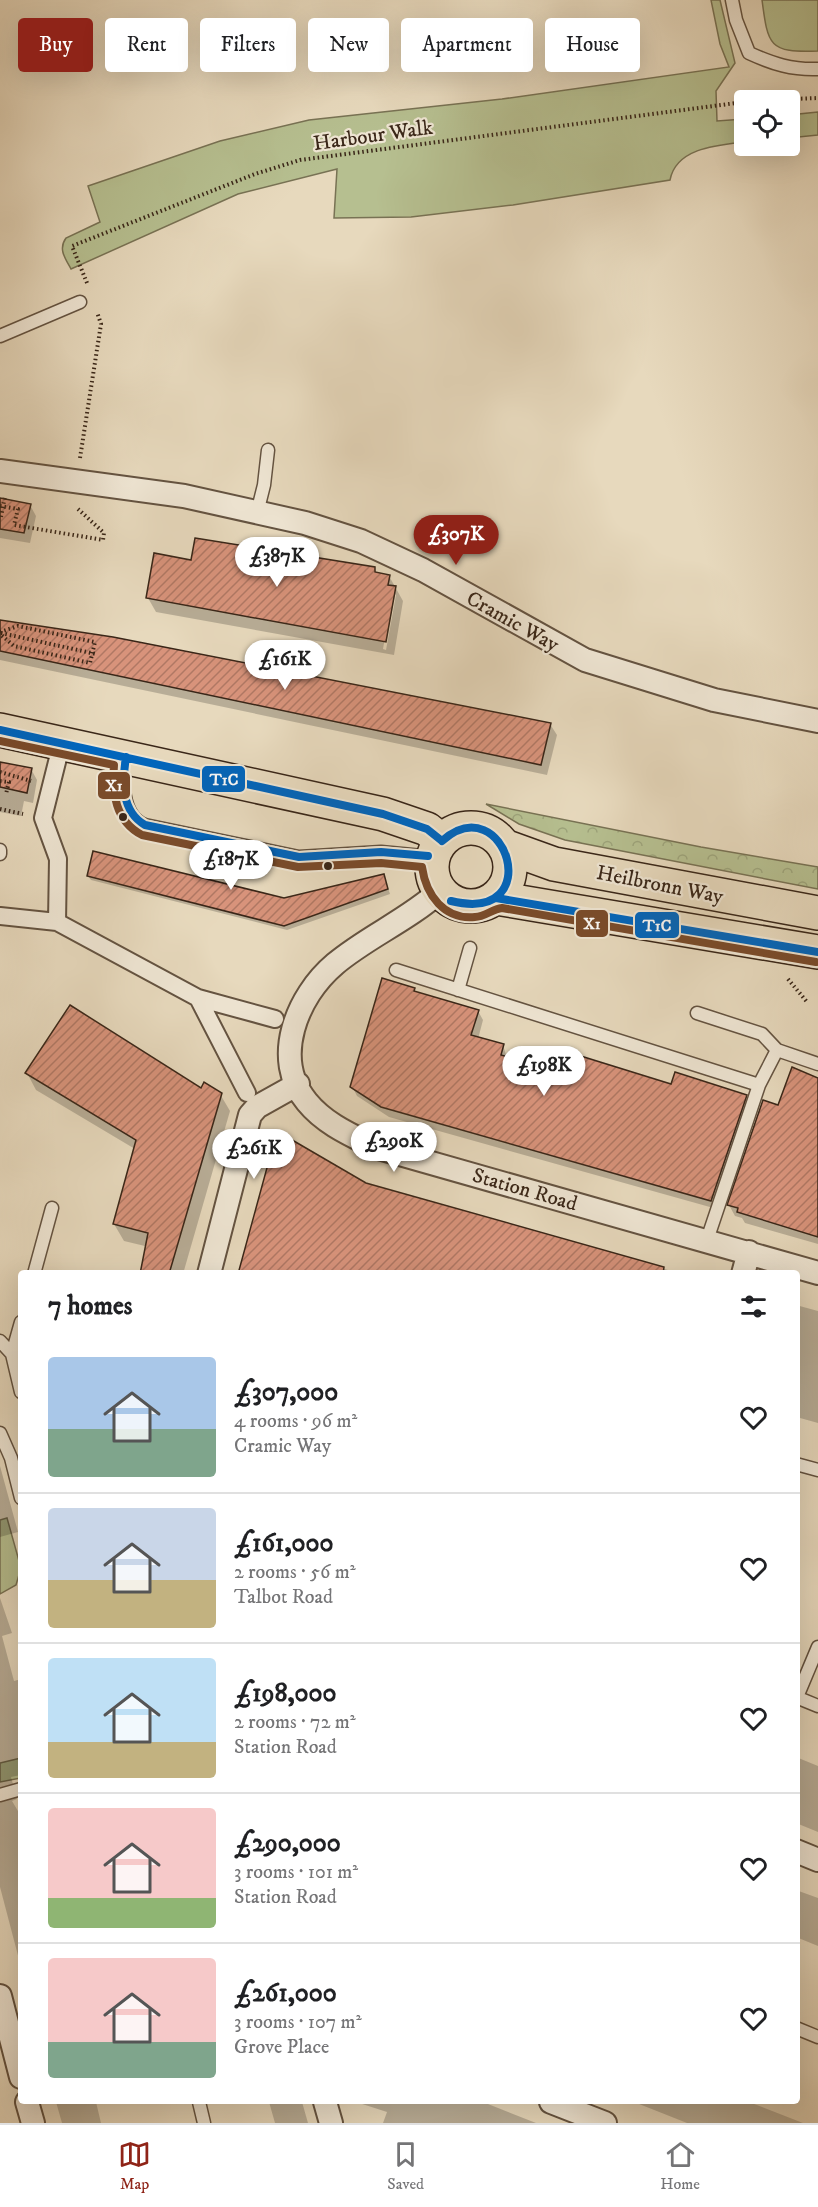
<!DOCTYPE html>
<html lang="en">
<head>
<meta charset="utf-8">
<style>
  body { margin:0; font-family:"IM FELL DW Pica",serif; background:#f6f6f6; color:#202124; height:100vh; display:flex; flex-direction:column; font-size:22px; white-space:nowrap }
  * { box-sizing:border-box; margin:0 }
  p { font-size:20px; color:#757577 }
  .icon { flex:none; width:33px; height:33px; fill:none; stroke:currentColor; stroke-width:2; stroke-linecap:round; stroke-linejoin:round }
  .map { position:relative; flex:1; overflow:hidden }
  .details { position:absolute; left:18px; top:1270px; width:782px; height:834px; display:flex; flex-direction:column; background:#fff; border-radius:6px; box-shadow:0 6px 24px #0002 }
  .details>* { flex:none }
  .top-card { position:absolute; left:18px; top:18px; width:783px; height:54px; display:flex; gap:12px }
  .buttons { position:absolute; left:734px; top:90px; display:grid; gap:12px }
  .buttons a { display:grid; place-items:center; width:66px; height:66px; border-radius:6px; background:#fff; box-shadow:0 6px 24px #0002; font-size:30px }
  .price { position:absolute; translate:-50% -51px; padding:0 14px; border-radius:21px; background:#fff; color:#222; font-size:20px; line-height:39px; filter:drop-shadow(0 2px 3px #0008) }
  .price::after { content:''; position:absolute; left:50%; top:36px; width:18px; height:14px; margin-left:-9px; background:inherit; clip-path:polygon(0 0,100% 0,50% 100%) }
  .price.active { background:#8f2418; color:#fff }
  ul { padding:0; list-style:none }
  li { display:flex; align-items:center; gap:18px; height:150px; padding:0 30px }
  li+li { border-top:2px solid #e0e0e0 }
  li span { display:grid; place-items:center; flex:none; width:168px; height:120px; border-radius:6px; color:#555 }
  li>.icon { margin-inline-start:auto }
  span .icon { width:72px; height:72px; fill:#fffc; stroke-width:1 }
  li b { font-size:26px }
  h2 { display:flex; justify-content:space-between; align-items:center; height:72px; padding:0 30px; font-size:26px }
  .chip { padding:0 21px; border-radius:6px; background:#fff; box-shadow:0 6px 24px #0002; font-size:21px; line-height:54px }
  .chip.active { background:#8f2418; color:#fff }
  .menu { display:flex; justify-content:space-around; align-items:center; height:84px; border-top:2px solid #e0e0e0; background:#fff; font-size:16px; color:#757577 }
  .menu a { display:grid; justify-items:center; gap:3px }
  .menu .active { color:#8f2418 }
  .map>svg:first-child { display:block }
  .green { fill:#b6bf90; stroke:#787254; stroke-width:1.5 }
  .forest { fill:url(#forest-crowns); stroke:#787254; stroke-width:1.5 }
  .shadow { fill:#0003; fill-rule:evenodd }
  .building { fill:url(#building-hatch); stroke:#392618; stroke-width:1.5 }
  .lines { fill:none; stroke-linecap:round; stroke-linejoin:round }
  .service-casing { stroke:#645341; stroke-width:15 }
  .pedestrian-casing { stroke:#645341; stroke-width:20 }
  .minor-casing { stroke:#645341; stroke-width:26 }
  .primary-casing { stroke:#392618; stroke-width:36 }
  .path { stroke:#392618; stroke-width:4; stroke-dasharray:1.5 3; stroke-linecap:butt }
  .service { stroke:#efe6d4; stroke-width:12 }
  .pedestrian { stroke:#efe6d4; stroke-width:16 }
  .minor { stroke:#efe6d4; stroke-width:22 }
  .primary { stroke:#e7d9bd; stroke-width:33 }
  .path-bridge { stroke:#392618; stroke-width:4; stroke-dasharray:1.5 3; stroke-linecap:butt }
  .bus-1-casing { stroke:#efe6d4; stroke-width:12 }
  .bus-2-casing { stroke:#efe6d4; stroke-width:12 }
  .bus-1 { stroke:#0065bd; stroke-width:8 }
  .bus-2 { stroke:#7a4b2a; stroke-width:8 }
  .bus-dot { fill:#392618; stroke:#efe6d4; stroke-width:2 }
  .labels { text-anchor:middle; stroke-width:4.5; stroke-linejoin:round; paint-order:stroke }
  .street-label { font-size:21px; fill:#392618; stroke:#efe6d4 }
  .line-badge { stroke:#efe6d4; stroke-width:2 }
  .badge-label { font-size:16px; text-anchor:middle; font-weight:bold; fill:#fff }
</style>
</head>
<body>
<div class="map">
<svg width="818" height="2123" viewBox="0 0 818 2123">
  <defs>
    <pattern id="forest-crowns" width="20" height="18" patternUnits="userSpaceOnUse" patternTransform="scale(1.5)"><rect width="20" height="18" fill="#b6bf90"/><path d="M2 6a3 3 0 1 1 6 0M12 15a3 3 0 1 1 6 0" fill="none" stroke="#9da47b"/></pattern>
    <pattern id="building-hatch" width="6" height="6" patternUnits="userSpaceOnUse" patternTransform="scale(1.5)"><rect width="6" height="6" fill="#d8937b"/><path d="M-1 1l2-2M0 6l6-6M5 7l2-2" fill="none" stroke="#b07864"/></pattern>
  </defs>
  <rect width="100%" height="100%" fill="#e7d9bd"/>
  <filter id="stains"><feTurbulence type="fractalNoise" baseFrequency=".00333" numOctaves="4"/><feColorMatrix values="0 0 0 0 .2 0 0 0 0 .09 0 0 0 0 .02 0 0 0 .5 -.17"/></filter>
  <radialGradient id="worn" r=".72"><stop offset=".6" stop-color="#630" stop-opacity="0"/><stop offset="1" stop-color="#630" stop-opacity=".3"/></radialGradient>
  <path class="green" d="M711 0H720L735 63 716 91 717 121 744 119V142C717 145 676 148 670 180L513 205 411 217 334 218 337 169 238 194 71 269C65 258 58 249 66 238L100 222 88 186 220 141 309 120 502 99 729 67 720 44Z
    M762 0H818V51C769 53 768 46 762 0Z
    M818 112V135L789 138V115Z
    M7 1518 21 1568 16 1585 0 1594V1520Z
    M21 1758V1778L0 1782V1763Z"/>
  <path class="forest" d="M486 804 701 847 818 867V889L565 840 519 824Z"/>
  <path class="shadow" d="M0 500 30 505 36 516 30 543 0 538Z
    M192 562 374 569 378 574 389 576 403 601 394 655 156 612 148 598ZM393 592 396 595 386 650 383 649Z
    M0 622 550 724 557 735 547 775 0 660Z
    M0 763 31 769 37 780 33 803 24 801 21 816 0 812Z
    M88 876 284 900 385 879 390 894 287 930 91 880Z
    M414 990 416 993 478 1011 483 1020 478 1039 503 1045 507 1058 566 1074 746 1096 751 1105 717 1209 389 1117 357 1096 352 1086Z
    M27 1073 220 1094 230 1111 183 1274H141L149 1247 124 1241 114 1224 135 1149 36 1090Z
    M818 1080V1244L745 1223 742 1218 735 1216 729 1205 779 1106Z
    M366 1184 682 1274H239Z
    M796 1305 818 1311V1423L800 1418 796 1429Z
    M0 1466 18 1532 0 1537Z
    M0 1598 12 1633 2 1636 14 1681 21 1679V1775L11 1777 17 1799 12 1801 21 1816V1967L0 1887Z
    M796 1757 818 1766V1832L796 1823Z
    M796 1890 818 1898V1946L796 1937Z
    M56 2102H96L101 2123H62Z
    M269 2102H302L308 2123H275Z
    M356 2102H483L536 2123H383L387 2112Z
    M634 2102H749L803 2123H687Z"/>
  <path class="building" d="M0 498 31 504 24 533 0 529Z
    M195 538 375 567V572L390 575 388 585 396 586 386 642 146 598 154 553 191 560Z
    M0 620 113 637 551 723 541 765 0 651Z
    M0 762 32 768 27 793 0 787Z
    M93 851 284 898 384 874 388 889 284 926 87 876Z
    M382 978 415 988 414 991 479 1010 471 1035 504 1044 501 1055 565 1073 571 1053 671 1084 675 1072 747 1095 711 1201 381 1107 350 1087Z
    M70 1005 201 1088 204 1082 222 1093 169 1274H140L148 1233 113 1224 136 1140 25 1073Z
    M792 1067 818 1078V1237L737 1212 738 1208 727 1205 763 1100 778 1105Z
    M287 1137 366 1183 664 1267 663 1274H238L274 1142Z"/>
  <g class="lines">
    <g class="service-casing">
      <path id="service" d="M732 0 736 20 749 53C773 64 792 70 818 69
        M0 336 80 302
        M257 513 264 485 268 450
        M125 758C122 779 121 816 145 825L299 857 381 852 433 857
        M0 850V854
        M396 970 759 1085
        M458 990 470 948
        M697 1013 762 1034 777 1050 818 1064
        M707 1240 759 1085 777 1050
        M34 1274 52 1208
        M0 1341 12 1354 21 1392
        M12 1354 21 1322
        M0 1433 11 1458 21 1498
        M796 1464 818 1470
        M796 1697 818 1706
        M797 1697 818 1647
        M0 1795 21 1789
        M796 2028 818 2037
        M199 2102 204 2123"/>
    </g>
    <g class="pedestrian-casing">
      <path id="pedestrian" d="M0 916 57 922 198 998 247 1093
        M57 922 58 859 43 818 58 758
        M198 998 275 1019"/>
    </g>
    <g class="minor-casing">
      <path id="minor" d="M0 471 184 496 305 523 361 541 423 570 585 660 714 700 818 721
        M440 891C408 920 367 937 335 964 297 996 271 1059 307 1102 325 1124 351 1135 375 1147L818 1273
        M209 1274 250 1115 257 1107 298 1084
        M743 1274 749 1252
        M796 1851 818 1860
        M0 1996 21 2077
        M27 2102 33 2123
        M325 2102 331 2123
        M551 2102 605 2123"/>
    </g>
    <g class="primary-casing">
      <path id="primary" d="M0 730 383 814 427 829 442 841
        M432 867a39 39 0 1 1 78 0a39 39 0 1 1-78 0Z
        M504 846 554 864 818 913
        M496 898 818 952"/>
    </g>
    <path class="path" d="M765 100 818 98
      M87 283 72 246 255 174 300 160 744 102
      M80 458 101 324 97 312
      M1 517 5 496
      M16 517 14 525 103 540 104 533 78 509
      M0 632 18 626 95 642 90 663 14 646 0 634
      M1 633 96 654
      M0 772 31 781
      M0 781 9 782 6 794
      M0 809 23 814
      M788 979 807 1002"/>
    <use href="#service" class="service"/>
    <use href="#pedestrian" class="pedestrian"/>
    <use href="#minor" class="minor"/>
    <use href="#primary" class="primary"/>
    <path class="path-bridge" d="M0 506 18 509 16 517"/>
    <g class="bus-1-casing">
      <path id="bus-1" d="M0 730 383 814 427 829 442 841
        M126 757C122 782 121 811 145 825L299 857 381 852 428 856
        M442 841C505 785 549 925 451 901
        M496 898 818 952"/>
    </g>
    <g class="bus-2-casing">
      <path id="bus-2" d="M0 741 114 765C112 793 115 821 142 835L298 867 381 863 422 867C426 895 444 920 475 917 485 917 492 909 502 908L816 962"/>
    </g>
    <use href="#bus-1" class="bus-1"/>
    <use href="#bus-2" class="bus-2"/>
  </g>
  <g class="bus-dot">
    <circle cx="123" cy="817" r="5"/>
    <circle cx="328" cy="866" r="5"/>
  </g>
  <g class="labels">
    <g class="street-label">
      <text transform="translate(373 135) rotate(-8)" y="7">Harbour Walk</text>
      <text transform="translate(513 621) rotate(29)" y="7">Cramic Way</text>
      <text transform="translate(660 884) rotate(11)" y="7">Heilbronn Way</text>
      <text transform="translate(525 1189) rotate(16)" y="7">Station Road</text>
    </g>
  </g>
  <g class="line-badge">
    <rect x="201" y="765" width="45" height="28" rx="6" fill="#0065bd"/>
    <rect x="97" y="771" width="34" height="29" rx="6" fill="#7a4b2a"/>
    <rect x="575" y="909" width="34" height="29" rx="6" fill="#7a4b2a"/>
    <rect x="634" y="911" width="46" height="28" rx="6" fill="#0065bd"/>
  </g>
  <g class="badge-label">
    <text x="224" y="785">T1C</text>
    <text x="114" y="791">X1</text>
    <text x="592" y="929">X1</text>
    <text x="657" y="931">T1C</text>
  </g>
  <rect width="100%" height="100%" filter="url(#stains)"/>
  <rect width="100%" height="100%" fill="url(#worn)"/>
</svg>
<div class="buttons">
<a><svg class="icon" aria-label="locate" viewBox="0 0 24 24"><circle cx="12" cy="12" r="6"/><path d="M12 2v4M12 18v4M2 12h4M18 12h4"/></svg></a>
</div>
<b class="price active" style="left:456px;top:566px">£307K</b>
<b class="price" style="left:277px;top:588px">£387K</b>
<b class="price" style="left:285px;top:691px">£161K</b>
<b class="price" style="left:231px;top:891px">£187K</b>
<b class="price" style="left:544px;top:1097px">£198K</b>
<b class="price" style="left:394px;top:1173px">£290K</b>
<b class="price" style="left:254px;top:1180px">£261K</b>
<div class="top-card">
<a class="chip active">Buy</a>
<a class="chip">Rent</a>
<a class="chip">Filters</a>
<a class="chip">New</a>
<a class="chip">Apartment</a>
<a class="chip">House</a>
</div>
<section class="details">
<h2>7 homes<svg class="icon" aria-label="filters" viewBox="0 0 24 24"><path d="M4 7h16M4 17h16"/><circle cx="9" cy="7" r="2"/><circle cx="15" cy="17" r="2"/></svg></h2>
<ul>
<li><span style="background:linear-gradient(#a9c7e8 60%,#7fa58c 0)"><svg class="icon" aria-label="home" viewBox="0 0 24 24"><path d="M3 11l9-7 9 7M6 9v11h12V9"/></svg></span><div><b>£307,000</b><p>4 rooms · 96 m²</p><p>Cramic Way</p></div><svg class="icon" aria-label="heart" viewBox="0 0 24 24"><path d="M12 20l-8-8c-3-5 5-10 8-4 3-6 11-1 8 4z"/></svg></li>
<li><span style="background:linear-gradient(#c9d6e8 60%,#c2b280 0)"><svg class="icon" aria-label="home" viewBox="0 0 24 24"><path d="M3 11l9-7 9 7M6 9v11h12V9"/></svg></span><div><b>£161,000</b><p>2 rooms · 56 m²</p><p>Talbot Road</p></div><svg class="icon" aria-label="heart" viewBox="0 0 24 24"><path d="M12 20l-8-8c-3-5 5-10 8-4 3-6 11-1 8 4z"/></svg></li>
<li><span style="background:linear-gradient(#bfe0f5 70%,#c2b280 0)"><svg class="icon" aria-label="home" viewBox="0 0 24 24"><path d="M3 11l9-7 9 7M6 9v11h12V9"/></svg></span><div><b>£198,000</b><p>2 rooms · 72 m²</p><p>Station Road</p></div><svg class="icon" aria-label="heart" viewBox="0 0 24 24"><path d="M12 20l-8-8c-3-5 5-10 8-4 3-6 11-1 8 4z"/></svg></li>
<li><span style="background:linear-gradient(#f6c9c9 75%,#8fb573 0)"><svg class="icon" aria-label="home" viewBox="0 0 24 24"><path d="M3 11l9-7 9 7M6 9v11h12V9"/></svg></span><div><b>£290,000</b><p>3 rooms · 101 m²</p><p>Station Road</p></div><svg class="icon" aria-label="heart" viewBox="0 0 24 24"><path d="M12 20l-8-8c-3-5 5-10 8-4 3-6 11-1 8 4z"/></svg></li>
<li><span style="background:linear-gradient(#f6c9c9 70%,#7fa58c 0)"><svg class="icon" aria-label="home" viewBox="0 0 24 24"><path d="M3 11l9-7 9 7M6 9v11h12V9"/></svg></span><div><b>£261,000</b><p>3 rooms · 107 m²</p><p>Grove Place</p></div><svg class="icon" aria-label="heart" viewBox="0 0 24 24"><path d="M12 20l-8-8c-3-5 5-10 8-4 3-6 11-1 8 4z"/></svg></li>
</ul>
</section>
</div>
<nav class="menu">
<a class="active"><svg class="icon" aria-label="map" viewBox="0 0 24 24"><path d="M3 6l6-2 6 2 6-2v14l-6 2-6-2-6 2zM9 4v14M15 6v14"/></svg>Map</a>
<a><svg class="icon" aria-label="saved" viewBox="0 0 24 24"><path d="M7 4h10v16l-5-4-5 4z"/></svg>Saved</a>
<a><svg class="icon" aria-label="home" viewBox="0 0 24 24"><path d="M3 11l9-7 9 7M6 9v11h12V9"/></svg>Home</a>
</nav>
</body>
</html>
